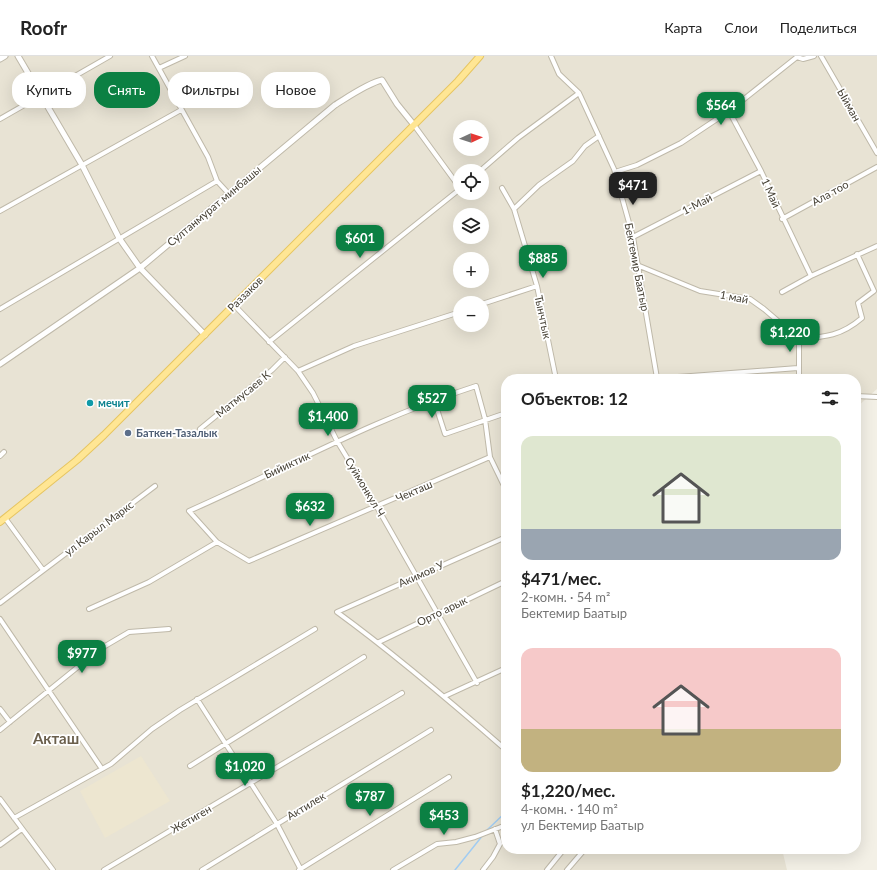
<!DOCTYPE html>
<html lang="ru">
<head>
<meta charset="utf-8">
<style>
  body { margin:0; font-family:Lato,sans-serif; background:#f6f6f6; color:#222; height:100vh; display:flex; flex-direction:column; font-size:15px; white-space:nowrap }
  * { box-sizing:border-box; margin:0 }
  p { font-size:13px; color:#767676 }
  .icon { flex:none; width:22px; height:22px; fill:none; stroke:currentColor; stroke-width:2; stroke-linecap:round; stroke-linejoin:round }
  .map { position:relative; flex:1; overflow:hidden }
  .panel { position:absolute; left:501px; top:318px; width:360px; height:480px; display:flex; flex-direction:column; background:#fff; border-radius:16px; box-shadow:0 4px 16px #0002 }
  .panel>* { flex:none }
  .guide { position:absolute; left:12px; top:16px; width:380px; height:36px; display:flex; gap:8px }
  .needle { width:26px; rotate:87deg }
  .fabs { position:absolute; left:453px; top:64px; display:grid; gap:8px }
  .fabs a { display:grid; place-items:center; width:36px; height:36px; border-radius:50%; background:#fff; box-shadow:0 4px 16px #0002; font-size:20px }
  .price { position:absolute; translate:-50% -34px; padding:0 9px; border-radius:8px; background:#0b8043; color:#fff; font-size:13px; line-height:26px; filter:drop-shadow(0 1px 2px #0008) }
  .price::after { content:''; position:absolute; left:50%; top:24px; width:12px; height:9px; margin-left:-6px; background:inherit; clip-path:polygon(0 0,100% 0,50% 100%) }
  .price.active { background:#222; color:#fff }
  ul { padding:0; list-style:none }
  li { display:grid; align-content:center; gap:8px; height:212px; padding:0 20px }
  li span { display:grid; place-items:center; height:124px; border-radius:12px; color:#555 }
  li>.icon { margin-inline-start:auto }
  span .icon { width:72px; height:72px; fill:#fffc; stroke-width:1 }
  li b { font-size:17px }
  h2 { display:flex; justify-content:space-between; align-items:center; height:48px; padding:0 20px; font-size:17px }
  .pill { padding:0 14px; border-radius:16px; background:#fff; box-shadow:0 4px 16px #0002; font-size:14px; line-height:36px }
  .pill.active { background:#0b8043; color:#fff }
  header { display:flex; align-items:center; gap:24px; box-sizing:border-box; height:56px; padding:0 20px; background:#fff; border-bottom:1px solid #e0e0e0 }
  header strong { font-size:19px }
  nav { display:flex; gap:22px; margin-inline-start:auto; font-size:14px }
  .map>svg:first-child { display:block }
  .residential { fill:#e8e3d4; fill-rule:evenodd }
  .education { fill:#ede6d0 }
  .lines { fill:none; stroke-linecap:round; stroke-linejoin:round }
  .stream { stroke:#a1ccf2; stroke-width:1.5 }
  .minor-casing { stroke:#bfb9a9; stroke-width:6 }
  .tertiary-casing { stroke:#bfb9a9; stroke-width:7 }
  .primary-casing { stroke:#e6c562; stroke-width:8 }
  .minor { stroke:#fff; stroke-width:4 }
  .tertiary { stroke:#fff; stroke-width:5 }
  .primary { stroke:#ffe694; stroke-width:6 }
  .culture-dot { fill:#0f9aa8; stroke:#fff; stroke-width:1.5 }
  .service-dot { fill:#5c6f8a; stroke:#fff; stroke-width:1.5 }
  .labels { text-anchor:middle; stroke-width:3.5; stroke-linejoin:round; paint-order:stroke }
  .street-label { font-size:11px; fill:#464135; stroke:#fff }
  .culture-label { font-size:11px; font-weight:bold; fill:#0d838f; stroke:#fff; text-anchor:start }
  .service-label { font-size:11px; font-weight:bold; fill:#4e5e75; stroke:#fff; text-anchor:start }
  .district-label { font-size:15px; font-weight:bold; fill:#6a5f4c; stroke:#fff }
</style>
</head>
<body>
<header>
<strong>Roofr</strong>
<nav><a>Карта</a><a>Слои</a><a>Поделиться</a></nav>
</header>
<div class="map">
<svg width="877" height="814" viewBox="0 0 877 814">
  <rect width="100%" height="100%" fill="#f3f0e6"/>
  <path class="residential" d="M5 0H877V333L856 352V323H506V793H782L787 814H0V3ZM460 71H482V93H460ZM460 115H482V137H460ZM460 159H482V181H460ZM460 203H482V225H460ZM460 247H482V269H460Z"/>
  <path class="education" d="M141 700 170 745 105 782 80 735Z"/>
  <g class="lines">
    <path class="stream" d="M486 775 506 756
      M455 814 483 779"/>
    <g class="minor-casing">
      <path id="minor" d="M152 0 208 101 217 125 229 138
        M551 0 559 18 579 37 614 113 633 181 657 322
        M821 0 877 97
        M159 12 185 0
        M729 55 761 115 811 220
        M0 63 110 0
        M414 69 460 132
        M480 115 518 82 579 37
        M615 116 637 109 681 87 729 55 797 1 803 3 814 0
        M502 132 514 153 537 230 556 323
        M514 153 539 129 573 105 585 90 599 80
        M0 155 181 54
        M782 163 877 111
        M633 181 761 115
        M637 209 700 235 750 243 764 253 799 283C825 281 841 280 862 262L858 247 874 235 857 198
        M782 236 811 220 877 190
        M482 248 537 230
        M234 249 298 315 313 337 337 385 377 451 477 627
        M0 253 217 125
        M799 283V323
        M269 286 460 133
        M298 315 354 290 460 256
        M651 323 798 312
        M856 340 877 341
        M434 344 445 378 506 357
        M200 373 272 314 285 301
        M0 400 4 396
        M490 401 249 505 217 486 189 455C284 413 376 362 476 330L485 363 490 401 506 434
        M5 462 43 514
        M506 481 337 556C396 599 451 646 506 694
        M0 547 155 430
        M89 553 149 526 217 486
        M0 563 102 713
        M379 586 506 525
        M445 640 506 612
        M197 643 277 768 301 814
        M0 653 10 666
        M0 674 100 593 129 576 169 573
        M190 710 364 601
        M0 743 53 814
        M14 762 111 708 152 673 180 654 315 573
        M0 789 22 773
        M104 814 402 637
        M202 814 431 674
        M299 814 449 721
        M393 814 437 788 456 786 475 781 506 769
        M483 814 493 801 500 788 495 773
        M547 814 564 793
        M567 814 585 793"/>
    </g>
    <g class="tertiary-casing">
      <path id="tertiary" d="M18 0 82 109 119 182 140 212 205 279
        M0 3 5 0
        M0 308 140 212 335 49C348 41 368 27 382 24L397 48 414 69"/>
    </g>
    <g class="primary-casing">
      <path id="primary" d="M0 466 77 404 104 379 458 25 480 0"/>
    </g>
    <use href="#minor" class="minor"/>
    <use href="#tertiary" class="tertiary"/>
    <use href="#primary" class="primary"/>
  </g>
  <circle class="culture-dot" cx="90" cy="347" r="4"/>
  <circle class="service-dot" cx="128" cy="377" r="4"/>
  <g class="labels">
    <g class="street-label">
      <text transform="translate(849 49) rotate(60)" y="4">Ыйман</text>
      <text transform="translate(771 137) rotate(66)" y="4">1 Май</text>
      <text transform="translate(830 137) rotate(-29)" y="4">Ала тоо</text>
      <text transform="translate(697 148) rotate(-27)" y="4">1-Май</text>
      <text transform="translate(214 150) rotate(-40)" y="4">Султанмурат минбашы</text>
      <text transform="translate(637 211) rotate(79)" y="4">Бектемир Баатыр</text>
      <text transform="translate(245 238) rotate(-45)" y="4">Раззаков</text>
      <text transform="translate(734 241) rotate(11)" y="4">1 май</text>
      <text transform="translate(543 261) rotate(78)" y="4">Тынчтык</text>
      <text transform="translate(243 338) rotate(-39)" y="4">Матмусаев К</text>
      <text transform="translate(287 409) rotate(-25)" y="4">Бийиктик</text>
      <text transform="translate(365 431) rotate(59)" y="4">Суймонкул Ч</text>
      <text transform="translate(414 435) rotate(-24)" y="4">Чекташ</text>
      <text transform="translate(99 472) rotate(-37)" y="4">ул Карыл Маркс</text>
      <text transform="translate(421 518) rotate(-24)" y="4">Акимов У</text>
      <text transform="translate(442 555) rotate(-26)" y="4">Орто арык</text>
      <text transform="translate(306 750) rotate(-31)" y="4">Актилек</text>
      <text transform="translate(191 763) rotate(-30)" y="4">Жетиген</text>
    </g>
    <g class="culture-label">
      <text x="98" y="351">мечит</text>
    </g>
    <g class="service-label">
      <text x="136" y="381">Баткен-Тазалык</text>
    </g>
    <g class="district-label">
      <text x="56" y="688">Акташ</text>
    </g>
  </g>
</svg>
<div class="fabs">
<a><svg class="needle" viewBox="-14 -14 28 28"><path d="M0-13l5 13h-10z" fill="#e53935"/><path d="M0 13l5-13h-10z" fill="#767676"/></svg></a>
<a><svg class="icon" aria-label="locate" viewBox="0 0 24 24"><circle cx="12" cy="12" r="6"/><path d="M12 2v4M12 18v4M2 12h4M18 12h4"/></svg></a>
<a><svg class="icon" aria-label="layers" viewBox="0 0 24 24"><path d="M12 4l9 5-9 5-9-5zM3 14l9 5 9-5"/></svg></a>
<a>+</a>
<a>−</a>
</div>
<b class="price" style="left:721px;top:70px">$564</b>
<b class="price active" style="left:633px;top:150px">$471</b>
<b class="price" style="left:360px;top:203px">$601</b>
<b class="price" style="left:543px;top:223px">$885</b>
<b class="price" style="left:790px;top:297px">$1,220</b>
<b class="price" style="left:432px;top:363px">$527</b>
<b class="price" style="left:328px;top:381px">$1,400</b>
<b class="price" style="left:310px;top:471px">$632</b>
<b class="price" style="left:82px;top:618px">$977</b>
<b class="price" style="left:245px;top:731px">$1,020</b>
<b class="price" style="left:370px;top:761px">$787</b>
<b class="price" style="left:444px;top:780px">$453</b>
<div class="guide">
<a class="pill">Купить</a>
<a class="pill active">Снять</a>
<a class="pill">Фильтры</a>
<a class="pill">Новое</a>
</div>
<section class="panel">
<h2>Объектов: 12<svg class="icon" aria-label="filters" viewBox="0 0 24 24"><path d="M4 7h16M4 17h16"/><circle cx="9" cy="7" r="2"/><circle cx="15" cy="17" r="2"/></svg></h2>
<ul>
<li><span style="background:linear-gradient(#dfe7d0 75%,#9aa5b1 0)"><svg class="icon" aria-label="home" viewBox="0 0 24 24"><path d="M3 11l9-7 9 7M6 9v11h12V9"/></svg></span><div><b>$471/мес.</b><p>2-комн. · 54 m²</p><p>Бектемир Баатыр</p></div></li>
<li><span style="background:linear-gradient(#f6c9c9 65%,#c2b280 0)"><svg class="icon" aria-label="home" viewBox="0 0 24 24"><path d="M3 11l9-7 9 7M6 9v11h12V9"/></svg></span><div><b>$1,220/мес.</b><p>4-комн. · 140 m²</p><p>ул Бектемир Баатыр</p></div></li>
</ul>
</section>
</div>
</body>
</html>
